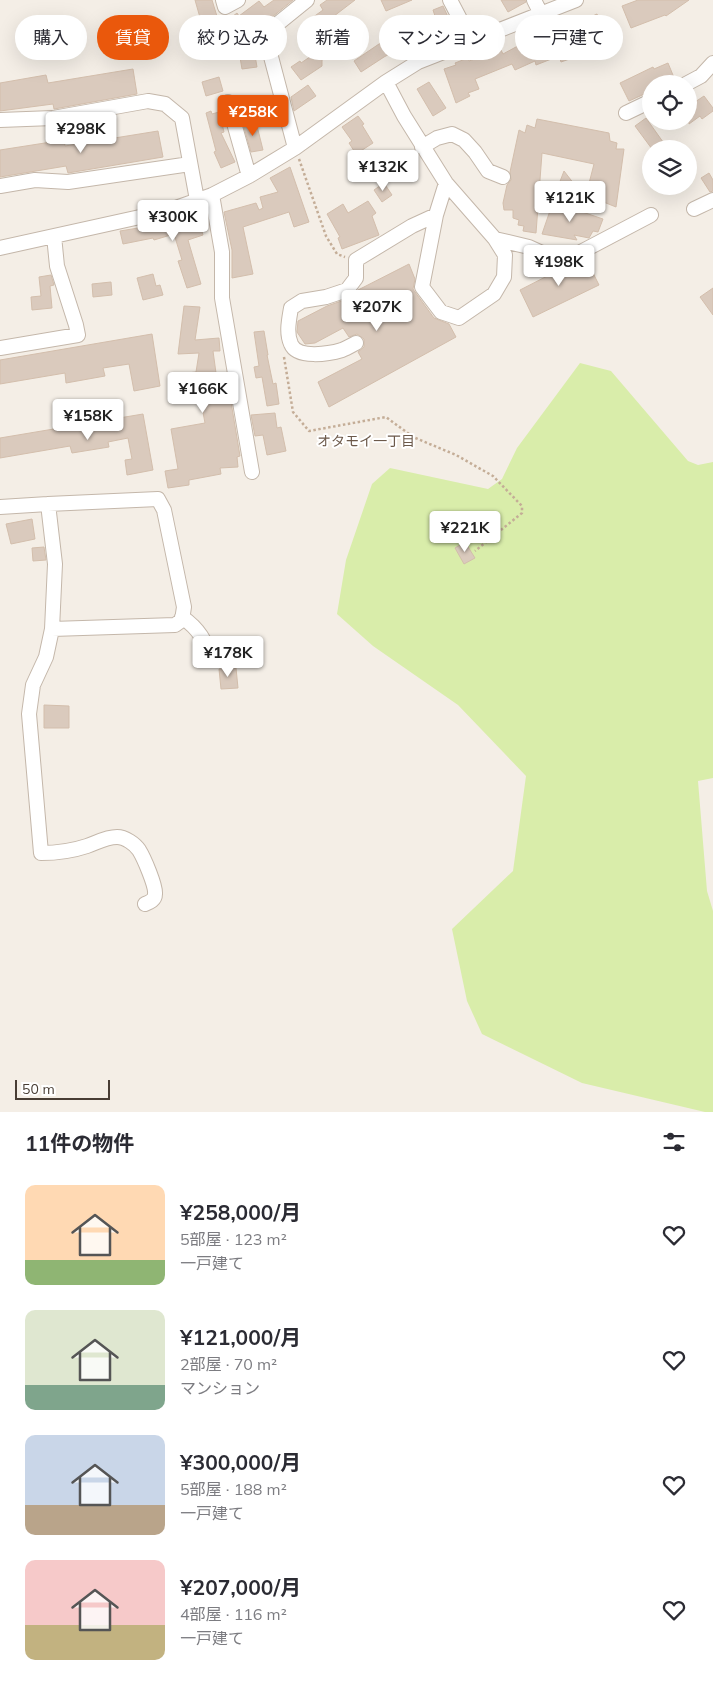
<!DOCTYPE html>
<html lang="ja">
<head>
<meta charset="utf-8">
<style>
  body { margin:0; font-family:Mulish,"Noto Sans JP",sans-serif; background:#f7f7f7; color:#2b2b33; height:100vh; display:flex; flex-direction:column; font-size:19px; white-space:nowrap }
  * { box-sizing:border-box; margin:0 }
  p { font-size:16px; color:#7c7c81 }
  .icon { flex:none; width:28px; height:28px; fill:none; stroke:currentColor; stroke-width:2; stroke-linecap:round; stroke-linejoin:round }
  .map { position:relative; height:1112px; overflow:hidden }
  .panel { display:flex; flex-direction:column; background:#fff; flex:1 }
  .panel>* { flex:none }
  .guide { position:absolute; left:15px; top:15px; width:684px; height:45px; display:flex; gap:10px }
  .fabs { position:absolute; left:642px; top:75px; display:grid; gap:10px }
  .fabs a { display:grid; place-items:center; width:55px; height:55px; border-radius:50%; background:#fff; box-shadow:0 5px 20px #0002; font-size:25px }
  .scale { position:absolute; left:15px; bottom:12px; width:95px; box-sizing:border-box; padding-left:5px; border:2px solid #483d34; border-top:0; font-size:14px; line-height:18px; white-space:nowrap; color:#483d34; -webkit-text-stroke:4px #fff; paint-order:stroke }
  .price { position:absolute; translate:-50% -42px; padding:0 11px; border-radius:5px; background:#fff; color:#222; font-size:16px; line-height:32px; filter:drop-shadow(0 1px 2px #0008) }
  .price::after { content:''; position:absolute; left:50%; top:30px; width:15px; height:11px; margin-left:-8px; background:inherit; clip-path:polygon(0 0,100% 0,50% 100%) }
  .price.on { background:#ea580c; color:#fff }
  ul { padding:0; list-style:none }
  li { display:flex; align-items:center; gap:15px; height:125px; padding:0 25px }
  li span { display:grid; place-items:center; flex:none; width:140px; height:100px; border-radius:10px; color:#555 }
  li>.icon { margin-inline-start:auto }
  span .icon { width:60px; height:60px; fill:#fffc; stroke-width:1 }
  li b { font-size:21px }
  h2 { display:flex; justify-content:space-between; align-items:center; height:60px; padding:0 25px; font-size:21px }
  .chip { padding:0 18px; border-radius:22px; background:#fff; box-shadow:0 5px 20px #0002; font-size:18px; line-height:45px }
  .chip.on { background:#ea580c; color:#fff }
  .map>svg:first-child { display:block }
  .green { fill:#d9edaa }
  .building { fill:#dacabd; stroke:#d3beac }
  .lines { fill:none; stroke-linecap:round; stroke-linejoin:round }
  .minor-casing { stroke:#c4b7aa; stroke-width:16 }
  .path { stroke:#c4ad97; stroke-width:2.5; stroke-dasharray:2.5 2.5; stroke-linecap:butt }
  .minor { stroke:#fff; stroke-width:14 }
  .labels { text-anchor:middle; stroke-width:4; stroke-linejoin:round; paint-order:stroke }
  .neighbourhood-label { font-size:14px; fill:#6c594a; stroke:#fff }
</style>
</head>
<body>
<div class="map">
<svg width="713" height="1112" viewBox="0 0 713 1112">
  <rect width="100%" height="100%" fill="#f4eee6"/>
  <path class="green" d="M580 363 611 371 688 461 698 465 713 462V778L698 781 707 891 713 911V1112H705L582 1083 482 1034 467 1001 452 929 513 871 526 776 458 705 373 646 337 614 346 560 372 484 390 468 488 489 502 479 517 448Z"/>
  <path class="building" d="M195 0H212L220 26 237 13 239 16 259 1 264 7 274 0H293L261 26 257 20 216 48 194 54 190 38 205 35Z
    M327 0H355L321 26 329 37 320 43 305 23 323 10 320 5Z
    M381 0H412L386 11Z
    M501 0H525L526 2 508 12Z
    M638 0H689L666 16 665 15 631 28 622 6Z
    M443 6 456 34 446 38 444 33 414 46 406 28 435 16 433 10Z
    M597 14 604 32 573 44 578 56 561 62 559 56 536 65 535 61 515 70 512 64 475 79 479 89 468 93 470 96 456 103 444 69 456 65 455 63 468 58 469 61 501 50 503 54 527 41 525 39 540 32 544 43 571 34 569 27Z
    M336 39 341 45 322 60V66L301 80 291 67 300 61 301 63Z
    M389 39 395 51 384 57 361 72 354 61 379 44Z
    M253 44 257 67 242 69 238 46Z
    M668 63 675 80 667 84H651V91L629 101 620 83 653 67 654 69Z
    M133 69 137 94 54 109 53 104 0 111V83L46 75 48 83Z
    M219 77 223 91 206 96 202 82Z
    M429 82 446 108 433 116 417 89Z
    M308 85 316 96 294 111 291 97Z
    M704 96 713 108V111L702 119 700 116 689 124V106Z
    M211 111 212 114 219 112 224 132 221 133 235 162 221 168 214 152 216 151 206 113Z
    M358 116 364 124 362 125 373 143 356 154 349 143 352 141 342 127Z
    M646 118 668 149H652L635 126Z
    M537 119 609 133 610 141 617 143 616 149H624L616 207 586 195 594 164 542 153 536 233 523 231 524 226 518 225 519 220 513 218V210H504L503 203 507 185 511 180 510 172 519 130 525 133 527 125 535 128Z
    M256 122 263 150 251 152 243 124Z
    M158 131 163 157 68 173 66 166 0 177V150L64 140 65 146Z
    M388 159 396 171 388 177 379 166Z
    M290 167 309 222 294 227 289 212 243 227 253 274 232 278V250L224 212 256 203 259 210 263 208 260 197 278 192 270 178Z
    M564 171 581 193 559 184Z
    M709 173 713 180V191L710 192 701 178Z
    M384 183 392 195 382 202 374 190Z
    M368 201 376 213 372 216 379 235 342 249 338 238 340 237 327 214 343 204 348 213Z
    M553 202 603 219 598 232 593 231 589 238 574 235 577 240 542 234Z
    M197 215 203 235 188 240 201 284 187 288 178 261 182 260 174 234 154 240 153 238 123 244 120 231 144 227 166 220 167 224Z
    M586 259 599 285 533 317 520 290 559 270 557 265 572 263 573 265Z
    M409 264 415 279 413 289 415 292 434 318 449 324 456 337 329 407 318 382 362 359 358 352 364 347V339L357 334 349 337 343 328 315 343 305 344 297 332 298 321 327 306 350 298 358 290Z
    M153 274 156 286 160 285 163 295 143 300 137 278Z
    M51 275 54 285 50 286 52 308 32 310 31 297 41 296 39 277Z
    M111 282 112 295 93 297 92 284Z
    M713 288V315L700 297Z
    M184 306 200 307 195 340 219 338 220 351H213L216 373H222L226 403 231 402 240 456 237 457 238 467 220 468 221 474 189 480V485L168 488 165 471 178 469 171 429 205 423 202 407 206 406 203 386 181 389 178 374 196 372 199 353 178 354Z
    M264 331 268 355H267L273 384 276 383 279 404 267 406 262 377 256 378 254 367 259 366 254 332Z
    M152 334 160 386 134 391 129 364 103 368 105 376 66 383 65 373 0 384V360Z
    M275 413 277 428 281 427 286 451 267 455 263 435 255 436 251 415Z
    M143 414 153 470 127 475 125 460 132 459 128 438 108 442 109 447 72 453 70 446 0 458V438Z
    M32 519 35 539 11 544 6 524Z
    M465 542 475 558 464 564 455 548Z
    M44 547 46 560 33 561 32 548Z
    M236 668 238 688 221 689 219 669Z
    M44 705 69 706V728H44Z"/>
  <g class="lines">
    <g class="minor-casing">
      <path id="minor" d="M223 0 225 7 238 0
        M450 0 471 40
        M534 0 541 14
        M386 82 404 116 446 183 495 239 505 255 504 277 494 294 459 318 441 312 422 287 436 215 446 183
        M686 84 701 76 713 63
        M228 102 249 176
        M626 113 651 101
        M0 120 53 118 148 101 165 104 182 118 197 200
        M422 147 437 138 452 134 464 140 475 152 488 171 503 177
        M295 148 265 34 307 0
        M0 186 35 180 68 182 190 164
        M212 195 222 252V298L252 472
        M694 209 713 200
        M495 239 529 247 551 257 577 254 651 215
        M0 248 167 211 212 195 249 176 295 148 386 82 418 62 576 0
        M356 343C352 345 347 348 342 350 329 354 297 359 291 344 286 333 289 320 291 308L302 301 326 297 347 290 356 278V260L412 226 436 215
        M0 348 78 335 76 325 57 266 54 236
        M48 504 55 564 52 629 46 657 33 685 29 714 41 853C56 853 72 851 87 846 96 843 106 837 117 837 125 837 135 844 139 850 144 858 156 886 155 894 155 900 150 902 145 904
        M0 507 48 504 158 499 164 510 184 607 182 620 175 625 52 629
        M182 617C199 629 206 641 211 660"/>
    </g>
    <path class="path" d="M299 159 326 236 337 254 345 257
      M284 357 293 412 309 431 386 417 413 437 456 455 493 476 522 506V513L475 551"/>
    <use href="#minor" class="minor"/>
  </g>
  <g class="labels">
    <g class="neighbourhood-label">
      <text x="366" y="446">オタモイ一丁目</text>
    </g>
  </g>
</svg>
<div class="fabs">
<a><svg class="icon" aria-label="locate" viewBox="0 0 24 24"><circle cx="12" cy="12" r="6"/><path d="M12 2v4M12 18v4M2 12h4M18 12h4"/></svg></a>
<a><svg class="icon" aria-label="layers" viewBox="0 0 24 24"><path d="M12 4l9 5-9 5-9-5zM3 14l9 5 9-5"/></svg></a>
</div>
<div class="scale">50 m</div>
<b class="price on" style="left:253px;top:137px">¥258K</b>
<b class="price" style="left:81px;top:154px">¥298K</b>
<b class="price" style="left:383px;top:192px">¥132K</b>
<b class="price" style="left:570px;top:223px">¥121K</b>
<b class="price" style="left:173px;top:242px">¥300K</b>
<b class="price" style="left:559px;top:287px">¥198K</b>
<b class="price" style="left:377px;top:332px">¥207K</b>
<b class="price" style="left:203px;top:414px">¥166K</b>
<b class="price" style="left:88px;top:441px">¥158K</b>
<b class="price" style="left:465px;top:553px">¥221K</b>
<b class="price" style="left:228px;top:678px">¥178K</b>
<div class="guide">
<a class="chip">購入</a>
<a class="chip on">賃貸</a>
<a class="chip">絞り込み</a>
<a class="chip">新着</a>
<a class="chip">マンション</a>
<a class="chip">一戸建て</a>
</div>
</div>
<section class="panel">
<h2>11件の物件<svg class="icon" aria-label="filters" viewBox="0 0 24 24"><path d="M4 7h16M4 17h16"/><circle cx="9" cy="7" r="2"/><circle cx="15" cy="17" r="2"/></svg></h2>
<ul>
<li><span style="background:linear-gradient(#ffd9b3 75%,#8fb573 0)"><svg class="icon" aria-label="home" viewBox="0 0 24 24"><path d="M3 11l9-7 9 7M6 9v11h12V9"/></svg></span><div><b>¥258,000/月</b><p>5部屋 · 123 m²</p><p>一戸建て</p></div><svg class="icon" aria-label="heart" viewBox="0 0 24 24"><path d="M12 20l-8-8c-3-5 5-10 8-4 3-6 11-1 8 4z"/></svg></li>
<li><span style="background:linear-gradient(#dfe7d0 75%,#7fa58c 0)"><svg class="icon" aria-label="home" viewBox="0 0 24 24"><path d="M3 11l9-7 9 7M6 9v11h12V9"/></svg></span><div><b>¥121,000/月</b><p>2部屋 · 70 m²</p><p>マンション</p></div><svg class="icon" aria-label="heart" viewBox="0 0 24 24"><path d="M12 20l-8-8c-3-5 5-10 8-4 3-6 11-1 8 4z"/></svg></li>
<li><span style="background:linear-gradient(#c9d6e8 70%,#b9a48a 0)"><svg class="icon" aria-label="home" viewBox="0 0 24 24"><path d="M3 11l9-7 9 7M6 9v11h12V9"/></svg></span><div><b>¥300,000/月</b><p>5部屋 · 188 m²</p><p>一戸建て</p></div><svg class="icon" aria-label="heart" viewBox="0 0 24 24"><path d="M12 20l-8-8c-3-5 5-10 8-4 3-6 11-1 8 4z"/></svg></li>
<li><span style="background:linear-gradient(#f6c9c9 65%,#c2b280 0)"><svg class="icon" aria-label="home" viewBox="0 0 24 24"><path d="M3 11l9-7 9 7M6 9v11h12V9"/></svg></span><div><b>¥207,000/月</b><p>4部屋 · 116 m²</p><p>一戸建て</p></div><svg class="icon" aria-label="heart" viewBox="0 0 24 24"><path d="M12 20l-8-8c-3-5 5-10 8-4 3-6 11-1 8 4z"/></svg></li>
</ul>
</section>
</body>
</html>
